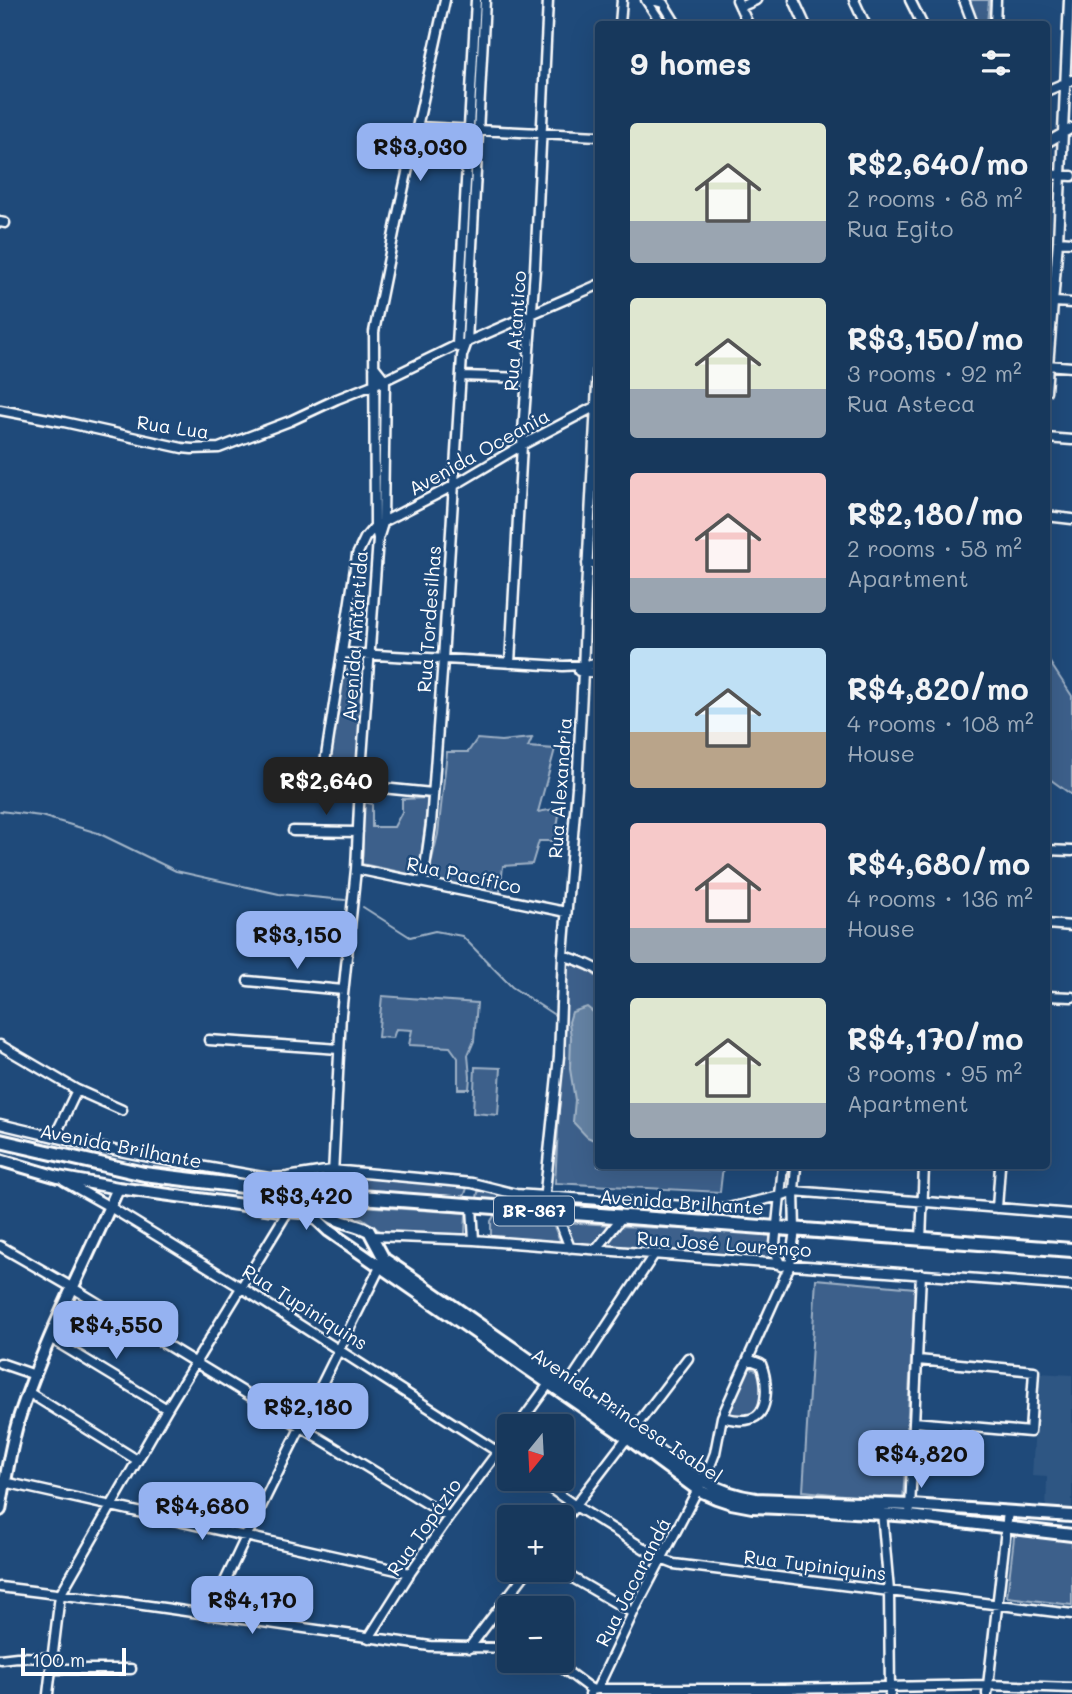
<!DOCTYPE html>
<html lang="en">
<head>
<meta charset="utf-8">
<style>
  body { margin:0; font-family:Mali,sans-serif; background:#203f62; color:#f1f3f6; height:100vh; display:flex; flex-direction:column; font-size:26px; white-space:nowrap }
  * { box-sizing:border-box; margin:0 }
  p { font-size:23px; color:#9eacbb }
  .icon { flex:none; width:38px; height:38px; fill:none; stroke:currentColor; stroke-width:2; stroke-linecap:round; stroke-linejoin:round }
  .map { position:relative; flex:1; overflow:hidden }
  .drawer { position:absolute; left:595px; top:21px; width:455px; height:1148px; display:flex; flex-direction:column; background:#17385c; border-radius:7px; box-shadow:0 7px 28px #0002,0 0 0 2px #365272 }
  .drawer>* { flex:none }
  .needle { width:46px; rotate:198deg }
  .buttons { position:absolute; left:497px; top:1414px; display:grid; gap:14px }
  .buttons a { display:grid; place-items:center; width:77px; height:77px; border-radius:7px; background:#17385c; box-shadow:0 7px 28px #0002,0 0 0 2px #365272; font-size:35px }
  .scale { position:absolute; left:21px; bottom:18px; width:105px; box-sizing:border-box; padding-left:7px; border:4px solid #fff; border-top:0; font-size:19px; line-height:24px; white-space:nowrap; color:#fff; -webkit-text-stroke:5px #1f4a7a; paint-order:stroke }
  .price { position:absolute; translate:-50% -60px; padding:0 16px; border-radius:14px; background:#95b2f1; color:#111; font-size:23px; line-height:46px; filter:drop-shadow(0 2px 4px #0008) }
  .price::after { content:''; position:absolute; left:50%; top:42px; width:21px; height:16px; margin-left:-10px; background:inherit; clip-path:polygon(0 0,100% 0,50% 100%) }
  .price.selected { background:#222; color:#fff }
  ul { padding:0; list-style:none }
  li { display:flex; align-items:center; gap:21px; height:175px; padding:0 35px }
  li span { display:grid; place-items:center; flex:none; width:196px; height:140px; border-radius:7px; color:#555 }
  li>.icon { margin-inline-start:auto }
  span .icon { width:84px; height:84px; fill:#fffc; stroke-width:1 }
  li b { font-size:30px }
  h2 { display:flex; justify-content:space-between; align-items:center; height:84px; padding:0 35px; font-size:30px }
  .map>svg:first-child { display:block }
  .built { fill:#2e5683 }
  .green { fill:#3c618b; stroke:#9eb0c5; stroke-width:2 }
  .water { fill:#6583a4; stroke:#a3b5c8; stroke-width:2 }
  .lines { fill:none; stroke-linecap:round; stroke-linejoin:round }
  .stream { stroke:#a3b5c8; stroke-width:2 }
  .street-casing { stroke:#fff; stroke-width:13 }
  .secondary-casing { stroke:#fff; stroke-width:16 }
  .primary-casing { stroke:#fff; stroke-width:18 }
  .street { stroke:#1f4a7a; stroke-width:8 }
  .secondary { stroke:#1f4a7a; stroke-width:10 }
  .primary { stroke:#1f4a7a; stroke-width:12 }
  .labels { text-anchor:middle; stroke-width:5; stroke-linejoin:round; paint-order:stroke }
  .shield { fill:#1f4a7a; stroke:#bcc9d7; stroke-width:2 }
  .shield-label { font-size:18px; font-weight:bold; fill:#fff }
  .street-label { font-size:19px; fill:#fff; stroke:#1f4a7a }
</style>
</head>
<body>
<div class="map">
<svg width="1072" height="1694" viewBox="0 0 1072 1694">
  <rect width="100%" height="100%" fill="#1f4a7a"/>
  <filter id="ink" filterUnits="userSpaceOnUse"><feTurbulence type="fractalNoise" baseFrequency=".0143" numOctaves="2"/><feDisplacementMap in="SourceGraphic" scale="14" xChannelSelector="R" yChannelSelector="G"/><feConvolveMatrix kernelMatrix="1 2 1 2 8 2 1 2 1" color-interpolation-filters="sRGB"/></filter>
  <g filter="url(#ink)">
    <path class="built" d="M1038 1373 1072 1375V1513L1046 1512 1047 1477 1032 1476Z"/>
    <path class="green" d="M966 0H989L987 24H974Z
      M367 656 357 779 328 777 342 676 356 662Z
      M1047 658 1072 696V795L1047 777Z
      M532 738 528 747 555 749 538 812 560 808 555 841H539L532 864 503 866 500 893 427 880 438 834 447 752H468L477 739 501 741Z
      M428 798 419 876 362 864 364 802 372 804V827H394L402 812V799Z
      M567 963 586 968 598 978V1166H723L720 1192 555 1183Z
      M382 996 477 1003 474 1041 468 1055 470 1077 469 1089H458V1058L450 1047 409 1045 412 1030 396 1029 393 1038 378 1037Z
      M475 1067 501 1068 498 1115 473 1113Z
      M339 1176 462 1184 467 1188 465 1194 461 1201 338 1191Z
      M483 1190C502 1197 519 1199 539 1200L538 1207 480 1202 477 1198 478 1192Z
      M329 1204 466 1213 465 1235 383 1233 362 1218H345L331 1213Z
      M494 1216 551 1219 561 1243 491 1237V1221Z
      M564 1222 612 1225 595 1246 574 1244Z
      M619 1226 770 1233 771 1248 768 1259 602 1246Z
      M816 1279 915 1288 903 1501 803 1491Z
      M748 1367 759 1371C765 1383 766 1412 750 1416 743 1418 734 1415 727 1413Z
      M1015 1529 1072 1537V1605L1007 1597Z"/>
    <path class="water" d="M587 1007 598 1016V1142L587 1137 573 1122 575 1100 570 1069 571 1037 569 1022 572 1012Z"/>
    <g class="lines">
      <path class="stream" d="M0 811 41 816 98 833 176 871 279 894 345 900
        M363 907 410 937 435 931 462 936 512 987 556 1016"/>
      <g class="street-casing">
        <path id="street" d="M646 0 662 24
          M652 0 663 3 676 24
          M737 0 748 24
          M794 0 805 24
          M854 0 865 24
          M910 0 922 24
          M964 0 973 24
          M740 7 756 0
          M620 24 622 0
          M995 24 996 0
          M1046 91 1072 80
          M418 127 598 136
          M1046 143 1072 128
          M1046 174 1072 176
          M0 222 5 223
          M1058 241 1072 242
          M1054 302 1072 303
          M458 347 457 345 476 0
          M1046 365 1072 367
          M461 376 527 378
          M1046 391 1058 241 1069 0
          M0 410 64 422 182 448 192 449 219 448 290 421 337 399 385 380 457 345 467 342 598 285
          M1046 438 1072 440
          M1046 516 1072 519
          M378 538 375 526 374 332 396 223 445 0
          M587 564H598
          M342 653 563 666 598 664
          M510 663 522 445 535 269 548 0
          M579 671 598 673
          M301 782H322L432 793
          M322 782 357 555 365 538 375 526 453 486 522 445 598 405
          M293 831 358 832
          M1046 850 1072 851
          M356 869 566 912
          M423 882 431 824 443 659 462 356 467 342 485 0
          M1046 924 1072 926
          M563 955C575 960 588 963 598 970
          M248 981 343 990
          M1046 996 1072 997
          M209 1040 339 1049
          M0 1045 77 1090 122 1110
          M0 1124 84 1144 154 1158 269 1178 287 1177 332 1170 472 1183 516 1194 713 1208H728L780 1196 794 1191 1072 1214
          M55 1136 77 1090
          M64 1181 110 1207 242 1288 509 1459
          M332 1195 341 1014 356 869 360 785 378 539 383 523 385 380 374 366
          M472 1207 474 1240
          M997 1208 1000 1166
          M543 1211 559 1056 563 955 577 787 583 672 586 592 598 366
          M556 1212 570 1248
          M373 1236 474 1240 780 1264 1072 1286
          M921 1240 924 1166
          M0 1246 73 1288 449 1517
          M596 1250 622 1217
          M781 1266 776 1254 775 1244 783 1166
          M50 1338 167 1409
          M0 1363 35 1375
          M564 1391 653 1256 651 1254
          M28 1392 137 1460
          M722 1417C731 1419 741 1422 750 1419 771 1414 767 1379 761 1364L748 1359
          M914 1422 1030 1432 1034 1371 918 1360
          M518 1426 551 1381
          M537 1479 574 1505 661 1559 674 1564 1072 1614
          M0 1481 410 1573
          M910 1509 921 1274
          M882 1512 889 1591 890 1694
          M562 1523 688 1358
          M559 1570 633 1613
          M0 1587 129 1603 430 1646 509 1648
          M209 1615 246 1537 382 1263
          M369 1638 410 1573 449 1517 509 1437
          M469 1648 528 1570
          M0 1659 17 1657 52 1658
          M553 1661 592 1690
          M51 1669H131
          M597 1689H783L988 1685 1072 1688
          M48 1694 60 1595 167 1409 288 1211C292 1198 291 1190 287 1177
          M590 1694 592 1690 597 1689 633 1613 710 1466 715 1453 722 1417 790 1265 795 1230 794 1191 796 1166
          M987 1694 1008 1512"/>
      </g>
      <g class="secondary-casing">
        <path id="secondary" d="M0 1160 58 1177 118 1188 288 1211 314 1213
          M305 1194 311 1214 329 1231 626 1437 698 1490 716 1498 731 1503 752 1507 826 1510 910 1516 1072 1535
          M318 1194C321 1224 349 1220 369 1231L384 1259C464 1312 542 1370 622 1424 666 1454 702 1492 756 1499L911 1505 1072 1516
          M0 1510C6 1478 10 1446 20 1415 46 1337 85 1264 118 1188"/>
      </g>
      <g class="primary-casing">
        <path id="primary" d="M0 1141 144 1174 292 1192 1072 1250"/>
      </g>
      <use href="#street" class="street"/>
      <use href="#secondary" class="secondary"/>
      <use href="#primary" class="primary"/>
    </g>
  </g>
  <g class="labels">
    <rect class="shield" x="494" y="1196.5" width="80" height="29" rx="5"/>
    <g class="shield-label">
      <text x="534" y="1217">BR-367</text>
    </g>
    <g class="street-label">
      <text transform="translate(515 331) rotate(-86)" y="7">Rua Atantico</text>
      <text transform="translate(173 427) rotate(8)" y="7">Rua Lua</text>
      <text transform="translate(479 452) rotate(-29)" y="7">Avenida Oceania</text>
      <text transform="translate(429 619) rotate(-86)" y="7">Rua Tordesilhas</text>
      <text transform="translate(355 636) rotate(-86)" y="7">Avenida Antártida</text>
      <text transform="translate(560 788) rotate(-86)" y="7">Rua Alexandria</text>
      <text transform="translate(464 875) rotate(12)" y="7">Rua Pacífico</text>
      <text transform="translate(121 1146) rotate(11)" y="7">Avenida Brilhante</text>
      <text transform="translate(682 1202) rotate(4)" y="7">Avenida Brilhante</text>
      <text transform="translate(724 1244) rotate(4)" y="7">Rua José Lourenço</text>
      <text transform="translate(305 1307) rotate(32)" y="7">Rua Tupiniquins</text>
      <text transform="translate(627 1415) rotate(34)" y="7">Avenida Princesa Isabel</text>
      <text transform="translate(424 1527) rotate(-55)" y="7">Rua Topázio</text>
      <text transform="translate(815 1565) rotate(7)" y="7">Rua Tupiniquins</text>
      <text transform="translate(633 1582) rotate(-63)" y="7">Rua Jacarandá</text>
    </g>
  </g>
</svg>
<div class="buttons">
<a><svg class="needle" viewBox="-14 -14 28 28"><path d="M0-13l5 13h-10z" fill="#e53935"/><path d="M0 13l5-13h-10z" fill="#9eacbb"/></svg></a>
<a>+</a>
<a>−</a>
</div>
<div class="scale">100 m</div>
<b class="price" style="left:420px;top:183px">R$3,030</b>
<b class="price selected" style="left:326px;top:817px">R$2,640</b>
<b class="price" style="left:297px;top:971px">R$3,150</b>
<b class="price" style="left:306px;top:1232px">R$3,420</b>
<b class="price" style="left:116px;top:1361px">R$4,550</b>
<b class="price" style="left:308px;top:1443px">R$2,180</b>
<b class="price" style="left:921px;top:1490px">R$4,820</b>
<b class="price" style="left:202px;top:1542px">R$4,680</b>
<b class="price" style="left:252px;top:1636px">R$4,170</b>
<section class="drawer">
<h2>9 homes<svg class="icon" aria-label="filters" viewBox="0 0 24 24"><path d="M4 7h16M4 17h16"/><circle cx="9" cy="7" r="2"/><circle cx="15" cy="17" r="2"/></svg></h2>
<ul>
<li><span style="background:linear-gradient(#dfe7d0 70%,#9aa5b1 0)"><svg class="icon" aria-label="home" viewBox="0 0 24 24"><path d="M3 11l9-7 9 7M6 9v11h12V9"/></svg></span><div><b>R$2,640/mo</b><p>2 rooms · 68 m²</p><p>Rua Egito</p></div></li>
<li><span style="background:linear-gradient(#dfe7d0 65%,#9aa5b1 0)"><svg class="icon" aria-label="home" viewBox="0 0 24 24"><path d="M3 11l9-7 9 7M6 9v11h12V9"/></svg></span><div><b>R$3,150/mo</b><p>3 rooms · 92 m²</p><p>Rua Asteca</p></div></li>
<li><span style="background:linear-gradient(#f6c9c9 75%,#9aa5b1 0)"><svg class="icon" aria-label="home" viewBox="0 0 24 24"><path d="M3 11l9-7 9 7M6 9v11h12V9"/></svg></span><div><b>R$2,180/mo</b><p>2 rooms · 58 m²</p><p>Apartment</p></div></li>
<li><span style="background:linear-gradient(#bfe0f5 60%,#b9a48a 0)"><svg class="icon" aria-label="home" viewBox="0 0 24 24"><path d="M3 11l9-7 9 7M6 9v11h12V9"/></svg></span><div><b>R$4,820/mo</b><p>4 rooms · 108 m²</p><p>House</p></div></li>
<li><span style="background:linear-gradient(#f6c9c9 75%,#9aa5b1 0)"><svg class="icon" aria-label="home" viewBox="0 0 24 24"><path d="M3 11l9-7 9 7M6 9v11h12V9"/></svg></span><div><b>R$4,680/mo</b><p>4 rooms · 136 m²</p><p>House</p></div></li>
<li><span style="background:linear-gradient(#dfe7d0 75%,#9aa5b1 0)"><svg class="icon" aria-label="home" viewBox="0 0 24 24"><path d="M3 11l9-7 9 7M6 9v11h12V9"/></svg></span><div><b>R$4,170/mo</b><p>3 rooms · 95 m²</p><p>Apartment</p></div></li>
</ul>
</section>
</div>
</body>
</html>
